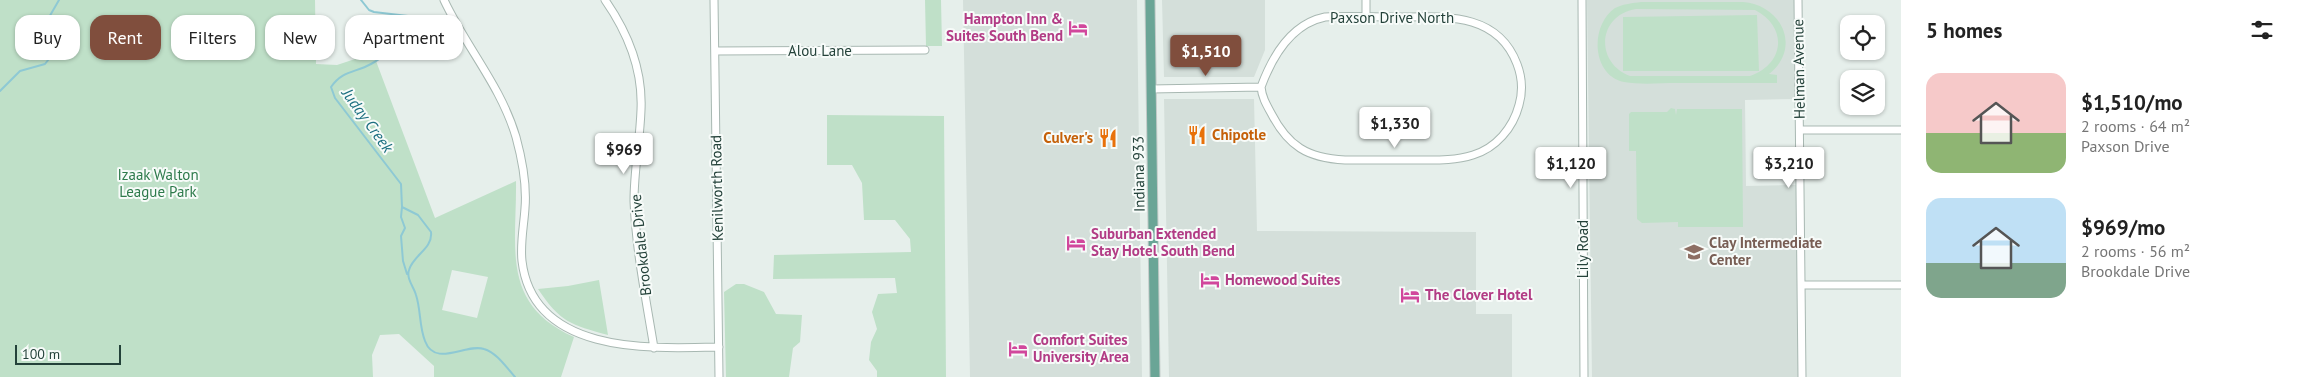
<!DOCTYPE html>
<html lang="en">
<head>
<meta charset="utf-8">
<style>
  body { margin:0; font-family:"PT Sans",sans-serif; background:#f6f6f6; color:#222; height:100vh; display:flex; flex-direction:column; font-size:19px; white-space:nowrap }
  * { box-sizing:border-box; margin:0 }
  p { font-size:16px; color:#767676 }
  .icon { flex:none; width:28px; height:28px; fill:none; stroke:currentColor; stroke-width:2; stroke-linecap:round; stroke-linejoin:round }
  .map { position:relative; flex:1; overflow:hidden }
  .sheet { display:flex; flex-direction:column; background:#fff; width:400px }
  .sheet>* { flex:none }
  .banner { position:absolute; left:15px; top:15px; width:475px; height:45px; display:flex; gap:10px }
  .buttons { position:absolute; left:1840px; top:15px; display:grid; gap:10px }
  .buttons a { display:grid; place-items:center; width:45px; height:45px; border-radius:10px; background:#fff; box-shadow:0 1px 4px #0004; font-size:25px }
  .scale { position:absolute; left:15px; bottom:12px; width:106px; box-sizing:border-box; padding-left:5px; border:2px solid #24423a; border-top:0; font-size:14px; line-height:18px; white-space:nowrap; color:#24423a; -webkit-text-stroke:4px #f7fbf9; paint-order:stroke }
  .price { position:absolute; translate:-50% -42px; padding:0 11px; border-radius:5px; background:#fff; color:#222; font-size:16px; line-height:32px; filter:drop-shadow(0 1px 2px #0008) }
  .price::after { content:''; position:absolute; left:50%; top:30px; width:15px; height:11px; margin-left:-8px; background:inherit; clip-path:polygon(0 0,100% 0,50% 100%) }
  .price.active { background:#804e3d; color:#fff }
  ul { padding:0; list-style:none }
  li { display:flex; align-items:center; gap:15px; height:125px; padding:0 25px }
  li span { display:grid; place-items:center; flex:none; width:140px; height:100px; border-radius:15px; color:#555 }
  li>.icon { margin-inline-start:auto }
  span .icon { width:60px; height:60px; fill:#fffc; stroke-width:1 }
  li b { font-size:21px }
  h2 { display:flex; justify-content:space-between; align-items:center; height:60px; padding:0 25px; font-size:21px }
  .tag { padding:0 18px; border-radius:15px; background:#fff; box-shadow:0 1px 4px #0004; font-size:18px; line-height:45px }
  .tag.active { background:#804e3d; color:#fff }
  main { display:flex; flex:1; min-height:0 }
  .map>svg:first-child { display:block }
  .built { fill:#d4dfda }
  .green { fill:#bfe0c8; fill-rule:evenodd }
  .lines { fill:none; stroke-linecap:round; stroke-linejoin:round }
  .stream { stroke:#8ec9d4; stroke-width:2 }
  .minor-casing { stroke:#a8b8b2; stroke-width:9 }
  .major-casing { stroke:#c2cac8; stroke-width:11 }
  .minor { stroke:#fff; stroke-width:7 }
  .major { stroke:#6aa596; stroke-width:9 }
  .labels { text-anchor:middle; stroke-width:4; stroke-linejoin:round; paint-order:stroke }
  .street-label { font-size:15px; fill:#24423a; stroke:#f7fbf9 }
  .hotel-label { font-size:15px; font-weight:bold; fill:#b23c85; stroke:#f7fbf9; text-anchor:start }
  .food-label { font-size:15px; font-weight:bold; fill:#c56008; stroke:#f7fbf9; text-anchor:start }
  .park-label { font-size:15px; fill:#2d7a4b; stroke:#f7fbf9 }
  .education-label { font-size:15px; font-weight:bold; fill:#785e54; stroke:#f7fbf9; text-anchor:start }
  .water-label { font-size:16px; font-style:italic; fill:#1c6f80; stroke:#f7fbf9 }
</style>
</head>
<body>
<main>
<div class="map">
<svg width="1901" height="377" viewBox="0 0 1901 377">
  <rect width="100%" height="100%" fill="#e6efeb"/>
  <path class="built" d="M963 0H1137L1142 377H970Z
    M1162 0H1265V50L1254 77H1164Z
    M1587 0H1795L1797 99 1745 100 1746 186 1797 185 1799 377H1592Z
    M1164 99H1254L1257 231 1476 232V314H1512V377H1169Z"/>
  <path class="green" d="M0 0H315L316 64 337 65 373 53 435 218 516 181C517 247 500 304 574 337L561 377H434V366L399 334 380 335 372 355 373 377H0ZM452 270 488 277 477 318 442 310Z
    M925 0H941L942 46H926Z
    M1641 2H1743C1782 5 1802 48 1769 74L1777 75V83C1744 83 1711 83 1677 83 1660 83 1641 85 1624 82 1591 75 1590 25 1615 8 1623 4 1633 3 1641 2ZM1636 9 1755 10C1788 27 1785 64 1750 76H1630C1594 62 1598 15 1636 9Z
    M1757 15 1759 71H1623V17Z
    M1671 108 1675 109 1676 115 1677 109H1742L1743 227H1678V222L1642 223 1637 219 1636 151H1629V114L1631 112H1667Z
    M827 115 944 116 946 377H877V371L869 360 871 342 877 329 872 312 878 294 897 293 895 278 773 279 774 255 911 252 910 239 895 220H864L862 183 852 165H827Z
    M599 280 608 335C571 325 560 322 538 289L568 286Z
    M736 284H744L764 292 776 314 802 315 800 342 793 348 789 377H726L724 292Z"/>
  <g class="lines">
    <path class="stream" d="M361 0 369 10 374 12 408 16 409 29 407 40C394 46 384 57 371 64 355 73 343 70 331 87L335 98 401 184 402 207 418 215 431 232C433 249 413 255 409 270 406 279 414 287 416 295 421 310 419 326 425 341 435 368 466 343 484 349 497 353 506 367 515 377
      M0 91 20 71 45 64 52 55 53 44 44 26 59 0
      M402 207 401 217 405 228 401 236 403 261 407 274"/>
    <g class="minor-casing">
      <path id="minor" d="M444 0C466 47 501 86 516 137 522 159 527 184 525 208 524 225 520 243 522 261 533 354 649 349 719 347
        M605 0C628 33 643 69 641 110 640 140 634 170 634 201 636 250 646 299 654 348
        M714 0 719 377
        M1366 0V17
        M1582 0 1584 377
        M1798 0 1802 377
        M1325 17C1348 16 1373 17 1397 17 1442 17 1497 11 1517 64 1522 77 1523 91 1519 105 1513 128 1496 148 1473 155 1454 161 1435 160 1416 160 1392 160 1368 160 1345 160 1307 158 1288 146 1271 113 1266 104 1262 97 1261 87 1272 57 1291 24 1325 17Z
        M715 51 925 50
        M1151 89 1261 87
        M1800 130H1901
        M1801 285H1901"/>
    </g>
    <g class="major-casing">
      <path id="major" d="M1150 0 1155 377"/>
    </g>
    <use href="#minor" class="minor"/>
    <use href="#major" class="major"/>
  </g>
  <defs>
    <g id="hotel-bare" transform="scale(1.5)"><path d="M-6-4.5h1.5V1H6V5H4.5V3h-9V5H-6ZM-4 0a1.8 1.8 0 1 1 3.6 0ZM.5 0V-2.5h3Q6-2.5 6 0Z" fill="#d1479c" stroke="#f7fbf9" stroke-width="2.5" paint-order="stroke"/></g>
    <g id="restaurant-bare" transform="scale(1.5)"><path d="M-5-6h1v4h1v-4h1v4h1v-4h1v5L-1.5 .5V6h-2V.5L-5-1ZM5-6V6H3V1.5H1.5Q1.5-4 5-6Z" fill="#e8710a" stroke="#f7fbf9" stroke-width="2.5" paint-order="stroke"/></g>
    <g id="school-bare" transform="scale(1.5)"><path d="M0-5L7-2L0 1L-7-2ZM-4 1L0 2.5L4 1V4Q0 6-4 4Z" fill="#8d6e63" stroke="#f7fbf9" stroke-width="2.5" paint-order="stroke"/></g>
  </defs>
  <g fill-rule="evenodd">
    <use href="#hotel-bare" x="1078" y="28"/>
    <use href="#restaurant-bare" x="1197" y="135"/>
    <use href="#restaurant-bare" x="1108" y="138"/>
    <use href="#hotel-bare" x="1076" y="243"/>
    <use href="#school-bare" x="1694" y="252"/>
    <use href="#hotel-bare" x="1210" y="280"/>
    <use href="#hotel-bare" x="1410" y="295"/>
    <use href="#hotel-bare" x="1018" y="349"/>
  </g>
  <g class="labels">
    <g class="street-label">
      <text x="1392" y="23">Paxson Drive North</text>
      <text x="820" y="56">Alou Lane</text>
      <text transform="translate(1799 69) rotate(-91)" y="5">Helman Avenue</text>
      <text transform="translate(1139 174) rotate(-91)" y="5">Indiana 933</text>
      <text transform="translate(717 188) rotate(-91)" y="5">Kenilworth Road</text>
      <text transform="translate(641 245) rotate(-96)" y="5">Brookdale Drive</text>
      <text transform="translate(1583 249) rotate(-90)" y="5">Lily Road</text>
    </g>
    <g class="hotel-label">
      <text x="1063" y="24" text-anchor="end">Hampton Inn &amp;<tspan x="1063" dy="17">Suites South Bend</tspan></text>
      <text x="1091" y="239">Suburban Extended<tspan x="1091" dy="17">Stay Hotel South Bend</tspan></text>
      <text x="1225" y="285">Homewood Suites</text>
      <text x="1425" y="300">The Clover Hotel</text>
      <text x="1033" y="345">Comfort Suites<tspan x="1033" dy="17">University Area</tspan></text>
    </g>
    <g class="food-label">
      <text x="1212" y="140">Chipotle</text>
      <text x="1093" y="143" text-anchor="end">Culver's</text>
    </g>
    <g class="park-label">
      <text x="158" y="180">Izaak Walton<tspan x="158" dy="17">League Park</tspan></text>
    </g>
    <g class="education-label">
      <text x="1709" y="248">Clay Intermediate<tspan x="1709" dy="17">Center</tspan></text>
    </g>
    <g class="water-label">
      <text transform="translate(368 120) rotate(54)" y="6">Juday Creek</text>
    </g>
  </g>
</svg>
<div class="buttons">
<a><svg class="icon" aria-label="locate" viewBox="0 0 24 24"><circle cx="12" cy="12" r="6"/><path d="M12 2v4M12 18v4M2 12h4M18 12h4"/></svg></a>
<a><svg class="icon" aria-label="layers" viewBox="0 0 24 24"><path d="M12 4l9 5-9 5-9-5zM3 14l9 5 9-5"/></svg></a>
</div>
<div class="scale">100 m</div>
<b class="price active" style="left:1206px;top:77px">$1,510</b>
<b class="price" style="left:1395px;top:149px">$1,330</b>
<b class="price" style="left:624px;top:175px">$969</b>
<b class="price" style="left:1571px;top:189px">$1,120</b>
<b class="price" style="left:1789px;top:189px">$3,210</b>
<div class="banner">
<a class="tag">Buy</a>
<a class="tag active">Rent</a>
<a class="tag">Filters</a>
<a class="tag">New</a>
<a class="tag">Apartment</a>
</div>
</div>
<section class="sheet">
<h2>5 homes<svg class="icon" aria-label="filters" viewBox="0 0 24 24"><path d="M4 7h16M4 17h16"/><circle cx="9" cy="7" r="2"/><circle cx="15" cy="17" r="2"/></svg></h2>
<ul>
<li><span style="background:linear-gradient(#f6c9c9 60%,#8fb573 0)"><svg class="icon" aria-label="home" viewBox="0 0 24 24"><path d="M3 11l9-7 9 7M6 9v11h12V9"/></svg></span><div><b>$1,510/mo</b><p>2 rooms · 64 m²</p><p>Paxson Drive</p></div></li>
<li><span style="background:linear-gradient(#bfe0f5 65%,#7fa58c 0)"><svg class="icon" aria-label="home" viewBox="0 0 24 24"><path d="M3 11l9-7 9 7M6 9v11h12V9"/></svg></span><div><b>$969/mo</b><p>2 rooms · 56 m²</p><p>Brookdale Drive</p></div></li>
</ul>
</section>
</main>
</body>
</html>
